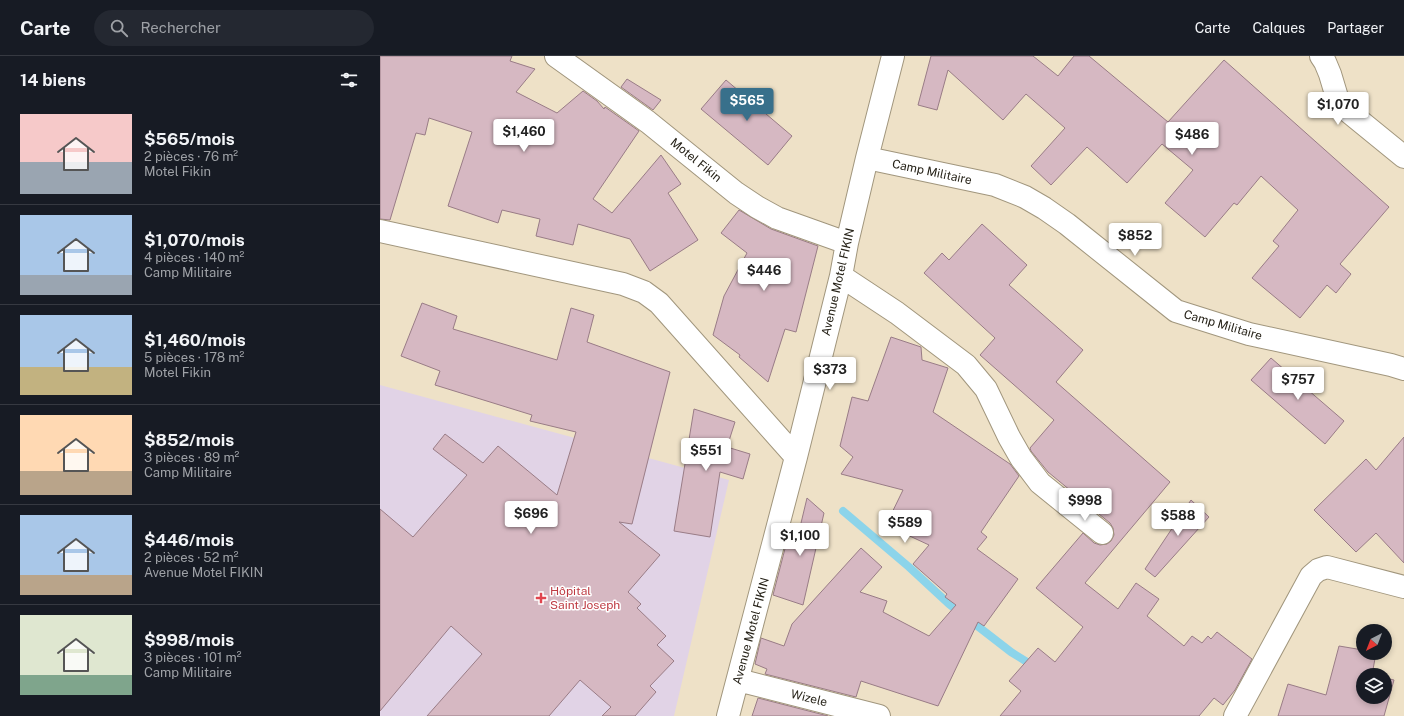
<!DOCTYPE html>
<html lang="fr">
<head>
<meta charset="utf-8">
<style>
  body { margin:0; font-family:"Public Sans",sans-serif; background:#242831; color:#f1f3f6; height:100vh; display:flex; flex-direction:column; font-size:15px; white-space:nowrap }
  * { box-sizing:border-box; margin:0 }
  p { font-size:13px; color:#9ea1a6 }
  .icon { flex:none; width:22px; height:22px; fill:none; stroke:currentColor; stroke-width:2; stroke-linecap:round; stroke-linejoin:round }
  .map { position:relative; flex:1; overflow:hidden }
  .side { display:flex; flex-direction:column; background:#171b24; width:380px }
  .side>* { flex:none }
  .needle { width:26px; rotate:222deg }
  .buttons { position:absolute; left:976px; top:568px; display:grid; gap:8px }
  .buttons a { display:grid; place-items:center; width:36px; height:36px; border-radius:50%; background:#171b24; box-shadow:0 2px 6px #0003; font-size:20px }
  .price { position:absolute; translate:-50% -34px; padding:0 9px; border-radius:4px; background:#fff; color:#222; font-size:13px; line-height:26px; filter:drop-shadow(0 1px 2px #0008) }
  .price::after { content:''; position:absolute; left:50%; top:24px; width:12px; height:9px; margin-left:-6px; background:inherit; clip-path:polygon(0 0,100% 0,50% 100%) }
  .price.selected { background:#38708b; color:#fff }
  ul { padding:0; list-style:none }
  li { display:flex; align-items:center; gap:12px; height:100px; padding:0 20px }
  li+li { border-top:1px solid #363941 }
  li span { display:grid; place-items:center; flex:none; width:112px; height:80px; border-radius:0px; color:#555 }
  li>.icon { margin-inline-start:auto }
  span .icon { width:48px; height:48px; fill:#fffc; stroke-width:1 }
  li b { font-size:17px }
  h2 { display:flex; justify-content:space-between; align-items:center; height:48px; padding:0 20px; font-size:17px }
  header { display:flex; align-items:center; gap:24px; box-sizing:border-box; height:56px; padding:0 20px; background:#171b24; border-bottom:1px solid #363941 }
  header strong { font-size:19px }
  nav { display:flex; gap:22px; margin-inline-start:auto; font-size:14px }
  .search { width:280px; height:36px; background:#242831; display:flex; align-items:center; gap:10px; box-sizing:border-box; padding:0 14px; border-radius:22px; color:#9ea1a6; font-size:15px }
  main { display:flex; flex:1; min-height:0 }
  .map>svg:first-child { display:block }
  .medical { fill:#e1d3e6 }
  .lines { fill:none; stroke-linecap:round; stroke-linejoin:round }
  .stream { stroke:#8cd4ea; stroke-width:8 }
  .building { fill:#d6b8c2; stroke:#997c86 }
  .minor-casing { stroke:#a1967d; stroke-width:24 }
  .minor { stroke:#fff; stroke-width:22 }
  .health-dot { fill:#e0444e; stroke:#fff; stroke-width:1.5 }
  .labels { text-anchor:middle; stroke-width:3; stroke-linejoin:round; paint-order:stroke }
  .street-label { font-size:12px; fill:#272319; stroke:#fff }
  .health-label { font-size:12px; fill:#be3a42; stroke:#fff; text-anchor:start }
</style>
</head>
<body>
<header>
<strong>Carte</strong>
<div class="search"><svg class="icon" aria-label="search" viewBox="0 0 24 24"><circle cx="10" cy="10" r="6"/><path d="M15 15l6 6"/></svg>Rechercher</div>
<nav><a>Carte</a><a>Calques</a><a>Partager</a></nav>
</header>
<main>
<section class="side">
<h2>14 biens<svg class="icon" aria-label="filters" viewBox="0 0 24 24"><path d="M4 7h16M4 17h16"/><circle cx="9" cy="7" r="2"/><circle cx="15" cy="17" r="2"/></svg></h2>
<ul>
<li><span style="background:linear-gradient(#f6c9c9 60%,#9aa5b1 0)"><svg class="icon" aria-label="home" viewBox="0 0 24 24"><path d="M3 11l9-7 9 7M6 9v11h12V9"/></svg></span><div><b>$565/mois</b><p>2 pièces · 76 m²</p><p>Motel Fikin</p></div></li>
<li><span style="background:linear-gradient(#a9c7e8 75%,#9aa5b1 0)"><svg class="icon" aria-label="home" viewBox="0 0 24 24"><path d="M3 11l9-7 9 7M6 9v11h12V9"/></svg></span><div><b>$1,070/mois</b><p>4 pièces · 140 m²</p><p>Camp Militaire</p></div></li>
<li><span style="background:linear-gradient(#a9c7e8 65%,#c2b280 0)"><svg class="icon" aria-label="home" viewBox="0 0 24 24"><path d="M3 11l9-7 9 7M6 9v11h12V9"/></svg></span><div><b>$1,460/mois</b><p>5 pièces · 178 m²</p><p>Motel Fikin</p></div></li>
<li><span style="background:linear-gradient(#ffd9b3 70%,#b9a48a 0)"><svg class="icon" aria-label="home" viewBox="0 0 24 24"><path d="M3 11l9-7 9 7M6 9v11h12V9"/></svg></span><div><b>$852/mois</b><p>3 pièces · 89 m²</p><p>Camp Militaire</p></div></li>
<li><span style="background:linear-gradient(#a9c7e8 75%,#b9a48a 0)"><svg class="icon" aria-label="home" viewBox="0 0 24 24"><path d="M3 11l9-7 9 7M6 9v11h12V9"/></svg></span><div><b>$446/mois</b><p>2 pièces · 52 m²</p><p>Avenue Motel FIKIN</p></div></li>
<li><span style="background:linear-gradient(#dfe7d0 75%,#7fa58c 0)"><svg class="icon" aria-label="home" viewBox="0 0 24 24"><path d="M3 11l9-7 9 7M6 9v11h12V9"/></svg></span><div><b>$998/mois</b><p>3 pièces · 101 m²</p><p>Camp Militaire</p></div></li>
</ul>
</section>
<div class="map">
<svg width="1024" height="660" viewBox="0 0 1024 660">
  <rect width="100%" height="100%" fill="#eee1c7"/>
  <path class="medical" d="M0 329 349 424 294 660H0Z"/>
  <g class="lines">
    <path class="stream" d="M463 455 529 511 569 548 631 596 655 611"/>
  </g>
  <path class="building" d="M0 0H132L130 5 155 13 136 36 177 57 203 35 217 45 224 53 225 51 259 75 213 143 232 157 281 99 301 128 288 137 318 184 270 215 250 183 198 168 193 189 156 180 160 163 122 154 118 167 68 150 92 76 49 62 45 79 36 77 10 164 0 163Z
    M551 0H653L678 20 694 0H709L788 66 844 4 1009 151 960 208 971 218 956 237 947 229 920 262 872 222 899 190 893 185 918 154 881 120 857 149 854 147 825 181 785 147 813 114 782 88 747 127 707 91 671 129 651 110 685 72 646 38 623 64 568 14 557 54 538 49Z
    M247 23 281 44 273 54 241 31Z
    M346 24 412 80 388 109 321 53Z
    M359 154 391 173 438 190 416 276 405 273 388 326 359 301 360 299 333 279 344 240 367 197 341 177Z
    M602 168 647 209 629 229 703 294 676 326 790 426 705 527 738 553 756 527 779 543 767 560 804 590 812 580 822 587 828 580 831 583 837 576 872 603 855 634 843 649 834 642 819 660H620L641 635 629 625 658 592 675 606 703 571 656 532 703 477 714 487 720 489 727 488 731 485 734 479 733 472 730 467 668 416 651 395 650 392 674 364 600 299 615 282 544 217 562 197 569 204Z
    M42 247 77 260 73 273 177 304 191 252 214 259 207 286 290 316 252 468 239 466 280 499 248 536 261 548 257 552 286 580 277 589 294 605 270 630 276 636 255 660H222L231 651 200 624 169 660H47L102 598 71 570 0 655V453L33 481 87 419 53 393 65 378 103 407 118 390 177 439 196 376 150 365 152 359 55 329 60 315 21 300Z
    M511 281 541 291 542 304 568 312 553 356 630 408 639 420 601 476 607 481 597 493 638 523 604 570 598 566 558 650 481 625 476 641 385 618 387 613 375 608 381 582 404 590 412 568 481 492 502 511 480 536 507 545 503 556 549 580 576 549 565 541 567 538 533 508 549 489 506 469 523 434 461 418 473 401 460 390 472 341 488 345Z
    M891 302 964 365 945 388 871 324Z
    M314 353 355 366 347 391 370 398 363 423 340 416 330 481 294 475Z
    M1024 381V507L996 477 976 496 934 454 986 403 996 414Z
    M427 442 444 457 423 549 393 539 407 485 416 488Z
    M811 444 829 461 775 521 765 513Z
    M959 590 983 594V597H996L992 619H993H983V641H1005V622L1014 624 1004 660H898L908 628 946 639Z
    M378 642 448 660H372Z"/>
  <g class="lines">
    <g class="minor-casing">
      <path id="minor" d="M176 0 268 66 356 137 377 151 397 162 467 187
        M941 0 945 6 950 18 959 48 1024 101
        M487 102 615 129 645 141 664 152 687 168 796 255 869 278 1011 309 1024 313
        M0 175 243 228 264 236 279 247 416 401
        M461 220 517 257 586 309 606 333 629 381 641 402 660 427 722 477
        M358 624 499 660
        M348 660 416 401 461 220 467 187 487 102 513 0
        M855 660 931 520 938 514 947 511 1024 531"/>
    </g>
    <use href="#minor" class="minor"/>
  </g>
  <path class="health-dot" d="M159 536h4v4h4v4h-4v4h-4v-4h-4v-4h4z"/>
  <g class="labels">
    <g class="street-label">
      <text transform="translate(316 104) rotate(39)" y="4">Motel Fikin</text>
      <text transform="translate(552 116) rotate(12)" y="4">Camp Militaire</text>
      <text transform="translate(458 226) rotate(-77)" y="4">Avenue Motel FIKIN</text>
      <text transform="translate(843 269) rotate(16)" y="4">Camp Militaire</text>
      <text transform="translate(371 575) rotate(-75)" y="4">Avenue Motel FIKIN</text>
      <text transform="translate(429 642) rotate(14)" y="4">Wizele</text>
    </g>
    <g class="health-label">
      <text x="170" y="539">Hôpital<tspan x="170" dy="14">Saint Joseph</tspan></text>
    </g>
  </g>
</svg>
<div class="buttons">
<a><svg class="needle" viewBox="-14 -14 28 28"><path d="M0-13l5 13h-10z" fill="#e53935"/><path d="M0 13l5-13h-10z" fill="#9ea1a6"/></svg></a>
<a><svg class="icon" aria-label="layers" viewBox="0 0 24 24"><path d="M12 4l9 5-9 5-9-5zM3 14l9 5 9-5"/></svg></a>
</div>
<b class="price selected" style="left:367px;top:66px">$565</b>
<b class="price" style="left:958px;top:70px">$1,070</b>
<b class="price" style="left:144px;top:97px">$1,460</b>
<b class="price" style="left:812px;top:100px">$486</b>
<b class="price" style="left:755px;top:201px">$852</b>
<b class="price" style="left:384px;top:236px">$446</b>
<b class="price" style="left:450px;top:335px">$373</b>
<b class="price" style="left:918px;top:345px">$757</b>
<b class="price" style="left:326px;top:416px">$551</b>
<b class="price" style="left:705px;top:466px">$998</b>
<b class="price" style="left:151px;top:479px">$696</b>
<b class="price" style="left:798px;top:481px">$588</b>
<b class="price" style="left:525px;top:488px">$589</b>
<b class="price" style="left:420px;top:501px">$1,100</b>
</div>
</main>
</body>
</html>
